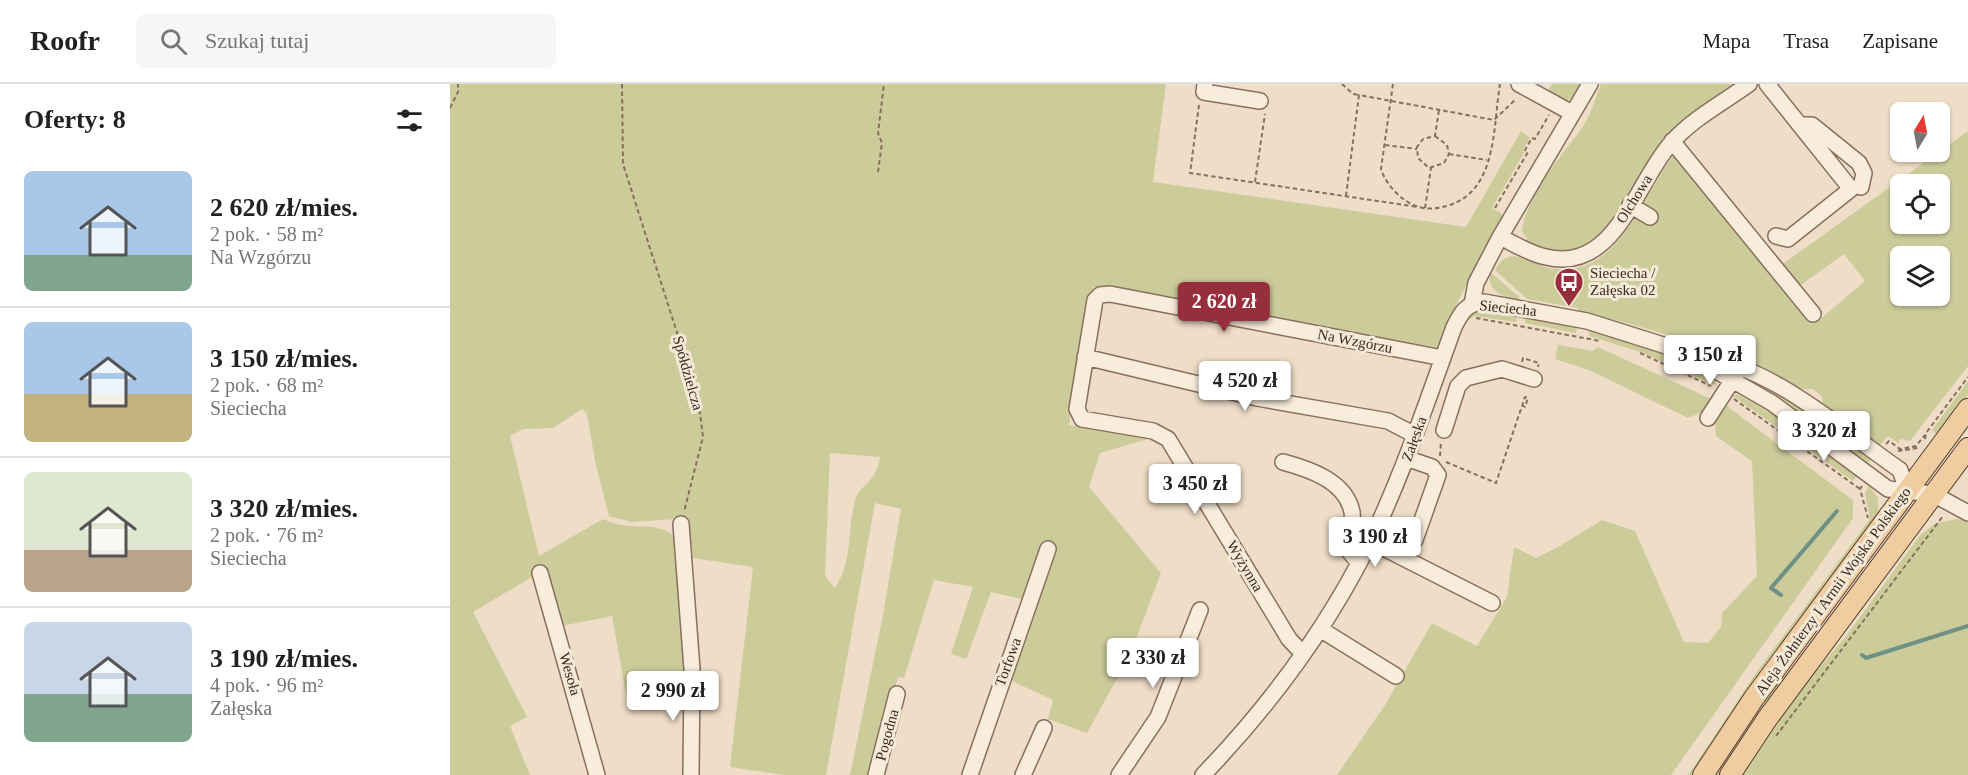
<!DOCTYPE html>
<html lang="pl">
<head>
<meta charset="utf-8">
<style>
  body { margin:0; font-family:"Times New Roman",serif; background:#f6f6f6; color:#222; height:100vh; display:flex; flex-direction:column; font-size:22px; white-space:nowrap }
  * { box-sizing:border-box; margin:0 }
  p { font-size:20px; color:#767676 }
  .icon { flex:none; width:33px; height:33px; fill:none; stroke:currentColor; stroke-width:2; stroke-linecap:round; stroke-linejoin:round }
  .map { position:relative; flex:1; overflow:hidden }
  .details { display:flex; flex-direction:column; background:#fff; width:450px }
  .details>* { flex:none }
  .needle { width:39px; rotate:10deg }
  .tools { position:absolute; left:1440px; top:18px; display:grid; gap:12px }
  .tools a { display:grid; place-items:center; width:60px; height:60px; border-radius:9px; background:#fff; box-shadow:0 2px 4px #0004; font-size:30px }
  .price { position:absolute; translate:-50% -51px; padding:0 14px; border-radius:6px; background:#fff; color:#222; font-size:20px; line-height:39px; filter:drop-shadow(0 2px 3px #0008) }
  .price::after { content:''; position:absolute; left:50%; top:36px; width:18px; height:14px; margin-left:-9px; background:inherit; clip-path:polygon(0 0,100% 0,50% 100%) }
  .price.current { background:#972e3c; color:#fff }
  ul { padding:0; list-style:none }
  li { display:flex; align-items:center; gap:18px; height:150px; padding:0 24px }
  li+li { border-top:2px solid #e0e0e0 }
  li span { display:grid; place-items:center; flex:none; width:168px; height:120px; border-radius:9px; color:#555 }
  li>.icon { margin-inline-start:auto }
  span .icon { width:72px; height:72px; fill:#fffc; stroke-width:1 }
  li b { font-size:26px }
  h2 { display:flex; justify-content:space-between; align-items:center; height:72px; padding:0 24px; font-size:26px }
  header { display:flex; align-items:center; gap:36px; box-sizing:border-box; height:84px; padding:0 30px; background:#fff; border-bottom:2px solid #e0e0e0 }
  header strong { font-size:28px }
  nav { display:flex; gap:33px; margin-inline-start:auto; font-size:21px }
  .search { width:420px; height:54px; background:#f6f6f6; display:flex; align-items:center; gap:15px; box-sizing:border-box; padding:0 21px; border-radius:9px; color:#767676; font-size:22px }
  main { display:flex; flex:1; min-height:0 }
  .map>svg:first-child { display:block }
  .green { fill:#cccc9b; fill-rule:evenodd }
  .lines { fill:none; stroke-linecap:round; stroke-linejoin:round }
  .stream { stroke:#6f9084; stroke-width:4 }
  .minor-casing { stroke:#896f5d; stroke-width:18 }
  .major-casing { stroke:#583e31; stroke-width:22 }
  .path { stroke:#896f5d; stroke-width:2; stroke-dasharray:4.5 3; stroke-linecap:butt }
  .minor { stroke:#f8ecdb; stroke-width:15 }
  .major { stroke:#efcda1; stroke-width:20 }
  .labels { text-anchor:middle; stroke-width:6; stroke-linejoin:round; paint-order:stroke }
  .street-label { font-size:15px; fill:#3a2920; stroke:#f5e9d7 }
  .poi-label { font-size:15px; fill:#3a2920; stroke:#f5e9d7; text-anchor:start }
</style>
</head>
<body>
<header>
<strong>Roofr</strong>
<div class="search"><svg class="icon" aria-label="search" viewBox="0 0 24 24"><circle cx="10" cy="10" r="6"/><path d="M15 15l6 6"/></svg>Szukaj tutaj</div>
<nav><a>Mapa</a><a>Trasa</a><a>Zapisane</a></nav>
</header>
<main>
<section class="details">
<h2>Oferty: 8<svg class="icon" aria-label="filters" viewBox="0 0 24 24"><path d="M4 7h16M4 17h16"/><circle cx="9" cy="7" r="2"/><circle cx="15" cy="17" r="2"/></svg></h2>
<ul>
<li><span style="background:linear-gradient(#a9c7e8 70%,#7fa58c 0)"><svg class="icon" aria-label="home" viewBox="0 0 24 24"><path d="M3 11l9-7 9 7M6 9v11h12V9"/></svg></span><div><b>2 620 zł/mies.</b><p>2 pok. · 58 m²</p><p>Na Wzgórzu</p></div></li>
<li><span style="background:linear-gradient(#a9c7e8 60%,#c2b280 0)"><svg class="icon" aria-label="home" viewBox="0 0 24 24"><path d="M3 11l9-7 9 7M6 9v11h12V9"/></svg></span><div><b>3 150 zł/mies.</b><p>2 pok. · 68 m²</p><p>Sieciecha</p></div></li>
<li><span style="background:linear-gradient(#dfe7d0 65%,#b9a48a 0)"><svg class="icon" aria-label="home" viewBox="0 0 24 24"><path d="M3 11l9-7 9 7M6 9v11h12V9"/></svg></span><div><b>3 320 zł/mies.</b><p>2 pok. · 76 m²</p><p>Sieciecha</p></div></li>
<li><span style="background:linear-gradient(#c9d6e8 60%,#7fa58c 0)"><svg class="icon" aria-label="home" viewBox="0 0 24 24"><path d="M3 11l9-7 9 7M6 9v11h12V9"/></svg></span><div><b>3 190 zł/mies.</b><p>4 pok. · 96 m²</p><p>Załęska</p></div></li>
</ul>
</section>
<div class="map">
<svg width="1518" height="691" viewBox="0 0 1518 691">
  <rect width="100%" height="100%" fill="#eeddc7"/>
  <path class="green" d="M0 0H716L703 98 1016 143 1071 47 1080 54 1073 65 1074 69 1042 124 1052 130 1053 135 1010 213 987 263 643 203 619 341 698 355 650 369 639 403 711 489 680 571 637 649 598 635 603 616 556 594 575 516 541 508 516 575 501 570 523 503 484 496 454 594 448 593 421 691H400L433 531 451 425 425 419 376 691H335L280 683 303 483 243 474 239 445 227 435 181 438 159 432 145 377 137 330 132 325 103 344 73 345 60 352 89 472 153 435C180 449 204 435 224 452L234 538 238 604 177 615 162 532 111 542 96 487 88 482 87 490 23 528 77 633 60 642 80 691H0ZM380 369 430 373C426 400 410 399 405 417 397 447 403 477 385 504L375 492Z
    M1102 0H1133L1126 12 1115 17 1096 10Z
    M1151 0H1288L1207 67 1157 146C1130 171 1107 171 1075 158L1077 154 1072 148C1074 117 1111 71 1130 47 1140 33 1145 16 1151 0Z
    M1518 47V282L1460 357 1451 355 1448 359 1438 352 1430 362 1373 321 1372 313 1363 305C1339 307 1326 289 1305 281 1248 258 1187 241 1128 227V224L1077 215 1045 186 1052 176 1062 172C1077 173 1090 184 1106 185 1170 192 1192 110 1225 70L1367 238 1415 197 1394 170 1348 203 1330 182ZM1450 100H1490V140H1450ZM1450 172H1490V212H1450Z
    M1040 188 1069 213V216C1053 213 1037 208 1040 188Z
    M1034 226 1067 232 1066 238 1024 232 1015 240 1021 231Z
    M1075 233 1127 242 1126 249 1075 239Z
    M1140 246C1183 257 1225 271 1263 293L1267 302 1190 268 1139 252Z
    M1108 261 1143 267 1148 263 1261 315 1252 328 1238 334 1139 286 1105 275Z
    M1293 294C1340 312 1380 345 1421 375L1417 380Z
    M1518 297V311L1488 351 1482 346Z
    M1287 310 1322 330 1407 392 1403 397 1283 312Z
    M1274 320 1403 416V434L1221 691H887L935 621 982 539 1027 562 1057 513 1064 463 1086 474 1110 462 1152 436 1185 447 1234 558 1258 559 1271 543 1272 529 1307 492 1302 377 1266 352 1265 337Z
    M1419 402 1428 414V431L1245 691H1238L1306 589 1420 435 1415 409Z
    M1507 435 1518 437V691H1289L1334 624 1396 552 1471 450 1486 439Z
    M1358 556 1271 691H1263L1303 630Z"/>
  <g class="lines">
    <path class="stream" d="M1331 511 1321 504 1387 427
      M1412 571 1416 574 1518 542"/>
    <g class="minor-casing">
      <path id="minor" d="M755 0 754 8 810 17
        M1069 0 1122 29
        M1317 0 1401 105 1338 155 1326 152
        M1351 41H1362L1409 79 1414 89 1411 103
        M1222 57 1363 230
        M1180 121 1200 133
        M1050 153C1065 160 1080 170 1096 173 1166 190 1186 97 1222 58 1242 35 1274 18 1299 0
        M1022 220 1026 199 1050 153 1140 0
        M1244 270C1325 284 1385 341 1450 386L1457 406
        M635 273 807 314 938 337 965 351
        M1258 334 1287 289
        M994 346 1008 302 1016 294 1052 285 1084 295
        M956 374 982 383 988 391 965 456
        M833 378C859 385 896 397 902 428 904 439 897 453 897 465L909 479
        M231 440 242 585 241 691
        M920 457 1042 519
        M90 489 147 691
        M870 545 946 592
        M853 570 839 555 718 355 703 347 632 335 627 325 645 216 650 211 660 210 993 274
        M426 691 447 610
        M520 691 598 465
        M573 691 594 644
        M669 691 708 633 750 526
        M753 691C824 617 886 532 929 439 958 375 980 309 1004 243 1011 229 1016 219 1034 218L1137 237 1232 267 1322 319 1438 405 1483 410 1518 429"/>
    </g>
    <g class="major-casing">
      <path id="major" d="M1253 691 1304 614 1518 325
        M1280 691 1317 635 1518 364"/>
    </g>
    <path class="path" d="M172 0 173 80 248 314 253 353 234 428
      M892 0 903 10 909 11
      M943 0 931 85C936 101 952 118 969 123 979 126 991 124 1000 121 1048 105 1043 40 1050 0
      M749 21 740 89 968 123
      M0 24 8 8V0
      M985 52 997 61 999 70 994 79 979 84 968 74 967 63 973 55 985 52 989 26
      M935 61 967 65
      M999 70 1037 76
      M428 88 432 59 428 49 434 0
      M805 98 815 30
      M896 112 909 11 1044 36 1066 15
      M975 124 981 84
      M1045 124 1078 68 1075 66 1082 54 1085 55 1099 31
      M1026 234 1150 257
      M1190 269 1261 302
      M1072 278 1073 274 1089 279 1088 283
      M1284 315 1410 405
      M1475 355 1476 349 1518 293
      M1436 360 1439 357 1450 365 1466 362 1475 351
      M1448 367 1468 364
      M990 372 991 358
      M996 378 1046 399 1075 313 1078 314 1075 323 1072 321
      M1412 402 1410 405 1418 434
      M1326 652 1493 432"/>
    <use href="#minor" class="minor"/>
    <use href="#major" class="major"/>
  </g>
  <defs>
    <g id="bus-pin" transform="scale(1.5)"><path d="M0 17L-7.5 6A9.5 9.5 0 1 1 7.5 6Z" fill="#972e3c" stroke="#f5e9d7"/><path d="M-5-6H5V4H4V6H2V4H-2V6H-4V4H-5ZM-3.5-4V0h7V-4ZM-3.5 1.2v1.5H-2V1.2ZM2 1.2v1.5H3.5V1.2Z" fill="#fff"/></g>
  </defs>
  <g fill-rule="evenodd">
    <use href="#bus-pin" x="1119" y="198"/>
  </g>
  <g class="labels">
    <g class="street-label">
      <text transform="translate(1184 115) rotate(-58)" y="5">Olchowa</text>
      <text transform="translate(1058 224) rotate(6)" y="5">Sieciecha</text>
      <text transform="translate(905 257) rotate(11)" y="5">Na Wzgórzu</text>
      <text transform="translate(238 289) rotate(74)" y="5">Spółdzielcza</text>
      <text transform="translate(964 355) rotate(-70)" y="5">Załęska</text>
      <text transform="translate(795 482) rotate(59)" y="5">Wyżynna</text>
      <text transform="translate(1383 507) rotate(-54)" y="5">Aleja Żołnierzy I Armii Wojska Polskiego</text>
      <text transform="translate(558 578) rotate(-70)" y="5">Torfowa</text>
      <text transform="translate(120 590) rotate(74)" y="5">Wesoła</text>
      <text transform="translate(437 651) rotate(-75)" y="5">Pogodna</text>
    </g>
    <g class="poi-label">
      <text x="1140" y="194">Sieciecha /<tspan x="1140" dy="17">Załęska 02</tspan></text>
    </g>
  </g>
</svg>
<div class="tools">
<a><svg class="needle" viewBox="-14 -14 28 28"><path d="M0-13l5 13h-10z" fill="#e53935"/><path d="M0 13l5-13h-10z" fill="#767676"/></svg></a>
<a><svg class="icon" aria-label="locate" viewBox="0 0 24 24"><circle cx="12" cy="12" r="6"/><path d="M12 2v4M12 18v4M2 12h4M18 12h4"/></svg></a>
<a><svg class="icon" aria-label="layers" viewBox="0 0 24 24"><path d="M12 4l9 5-9 5-9-5zM3 14l9 5 9-5"/></svg></a>
</div>
<b class="price current" style="left:774px;top:249px">2 620 zł</b>
<b class="price" style="left:1260px;top:302px">3 150 zł</b>
<b class="price" style="left:795px;top:328px">4 520 zł</b>
<b class="price" style="left:1374px;top:378px">3 320 zł</b>
<b class="price" style="left:745px;top:431px">3 450 zł</b>
<b class="price" style="left:925px;top:484px">3 190 zł</b>
<b class="price" style="left:703px;top:605px">2 330 zł</b>
<b class="price" style="left:223px;top:638px">2 990 zł</b>
</div>
</main>
</body>
</html>
